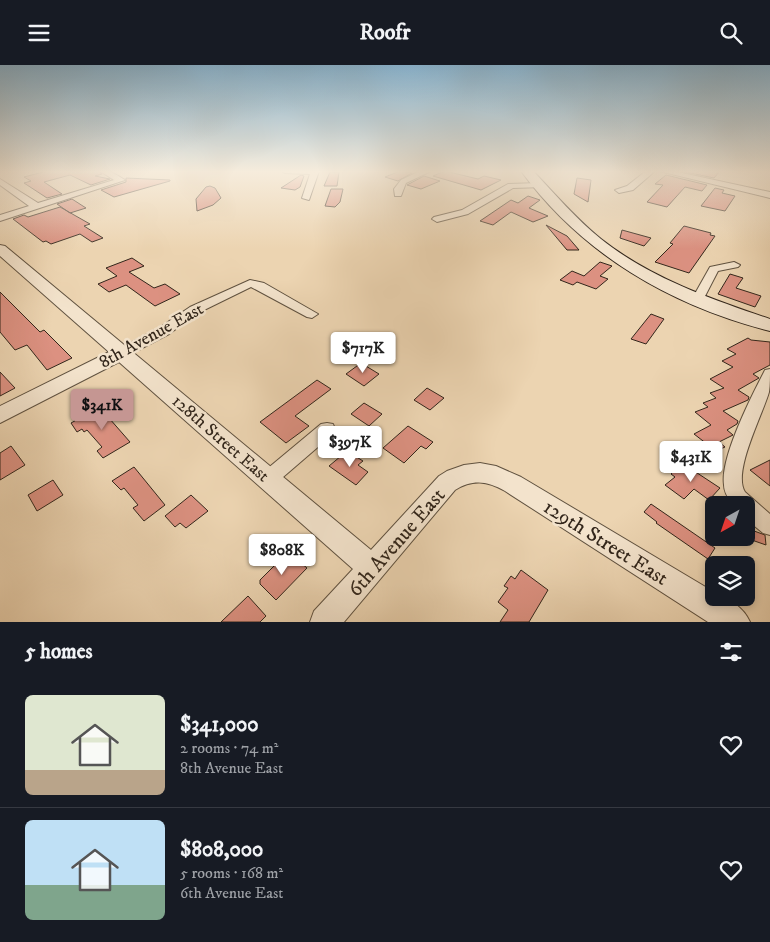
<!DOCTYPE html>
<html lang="en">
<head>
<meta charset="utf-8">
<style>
  body { margin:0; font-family:"IM FELL DW Pica",serif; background:#242831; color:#f1f3f6; height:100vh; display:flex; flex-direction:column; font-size:19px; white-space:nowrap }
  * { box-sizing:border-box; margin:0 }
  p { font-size:16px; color:#9ea1a6 }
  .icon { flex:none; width:28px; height:28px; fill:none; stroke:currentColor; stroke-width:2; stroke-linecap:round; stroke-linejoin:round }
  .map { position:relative; height:557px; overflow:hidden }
  .sheet { display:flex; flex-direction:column; background:#171b24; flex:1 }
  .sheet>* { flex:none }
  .needle { width:32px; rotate:220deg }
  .controls { position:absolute; left:705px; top:431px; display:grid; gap:10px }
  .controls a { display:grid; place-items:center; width:50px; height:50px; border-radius:8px; background:#171b24; box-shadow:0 2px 8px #0003; font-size:25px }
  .price { position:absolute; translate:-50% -42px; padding:0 11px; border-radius:5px; background:#fff; color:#222; font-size:16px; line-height:32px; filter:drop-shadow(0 1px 2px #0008) }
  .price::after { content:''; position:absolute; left:50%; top:30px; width:15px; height:11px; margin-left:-8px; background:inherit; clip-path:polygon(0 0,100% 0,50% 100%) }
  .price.selected { background:#c59692; color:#111 }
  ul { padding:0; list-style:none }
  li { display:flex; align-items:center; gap:15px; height:125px; padding:0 25px }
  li+li { border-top:1px solid #363941 }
  li span { display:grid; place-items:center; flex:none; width:140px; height:100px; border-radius:8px; color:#555 }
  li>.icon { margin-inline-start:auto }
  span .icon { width:60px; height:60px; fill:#fffc; stroke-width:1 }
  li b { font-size:21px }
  h2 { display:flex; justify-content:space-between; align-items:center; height:60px; padding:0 25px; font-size:21px }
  header { display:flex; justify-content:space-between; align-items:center; height:65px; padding:0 25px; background:#171b24; font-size:22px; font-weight:800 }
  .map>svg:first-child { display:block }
  .building { fill:#dc9181; stroke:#32261b }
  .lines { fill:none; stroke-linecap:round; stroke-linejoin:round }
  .minor-casing { stroke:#605240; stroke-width:2 }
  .tertiary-casing { stroke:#605240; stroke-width:2 }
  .secondary-casing { stroke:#32261b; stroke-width:2 }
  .minor { fill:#f3e3cc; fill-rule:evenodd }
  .tertiary { fill:#f3e3cc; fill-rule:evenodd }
  .secondary { fill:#f3e3cc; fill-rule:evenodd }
  .labels { text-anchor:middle; stroke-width:5; stroke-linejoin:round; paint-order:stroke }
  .street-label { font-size:18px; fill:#32261b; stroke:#f3e3cc }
  .near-street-label { font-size:21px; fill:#32261b; stroke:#f3e3cc }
</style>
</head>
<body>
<header><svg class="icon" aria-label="menu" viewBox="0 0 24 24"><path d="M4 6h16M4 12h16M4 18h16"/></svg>Roofr<svg class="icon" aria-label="search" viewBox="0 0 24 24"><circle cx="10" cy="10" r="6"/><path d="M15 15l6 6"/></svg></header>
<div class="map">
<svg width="770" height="557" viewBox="0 0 770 557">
  <rect width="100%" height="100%" fill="#ecd4b1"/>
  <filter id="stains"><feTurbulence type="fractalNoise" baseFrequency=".004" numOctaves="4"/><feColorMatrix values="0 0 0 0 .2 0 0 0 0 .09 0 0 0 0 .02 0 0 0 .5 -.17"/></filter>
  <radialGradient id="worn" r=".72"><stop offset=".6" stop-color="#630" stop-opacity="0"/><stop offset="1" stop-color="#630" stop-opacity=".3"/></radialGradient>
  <path class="building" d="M47 106H98L102 109 95 111 110 114 91 120 70 110 44 117 62 129 47 133 24 118 31 116 24 112Z
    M400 106 412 108 398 116 385 112Z
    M445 106 478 114 484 111 501 115 481 125 433 111Z
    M681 106H720L714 113Z
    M330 107H339L337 121H324Z
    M301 110 304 111 300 122 295 125 281 123Z
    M666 110 707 120 702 126 685 122 667 142 647 137 663 120 655 119Z
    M424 111 440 116 421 124 407 120Z
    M126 113 170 115V116L114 132 101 125 126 117Z
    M577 113 591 115 588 137 574 129Z
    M210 121 215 123 221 133 213 140 197 146 196 134 206 122Z
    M715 123 724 125 722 128 735 131 725 146 701 141Z
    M331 124H343L340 137 335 142 325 141Z
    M528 131 540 135 529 143 548 151 533 157 511 147 493 160 480 156 511 135 518 138Z
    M72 134 86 143 70 148 57 139Z
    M60 142 90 159 84 161 103 173 92 177 80 169 51 179 46 176 43 177 13 154 24 150 28 152Z
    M546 160 567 171 579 185H567Z
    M684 161 711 168 710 170 715 171 689 208 655 197 673 179 670 178Z
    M622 165 651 173 644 181 620 173Z
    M132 193 144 201 129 207 154 223 165 219 180 229 155 241 126 220 109 227 98 219 117 211 106 203Z
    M600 197 612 201 600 211 608 214 596 224 577 217 573 220 560 215 572 206 584 211Z
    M730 209 743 213 736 223 761 231 755 242 718 229Z
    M0 227 40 267 44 265 72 293 47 305 27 280 15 285 0 267Z
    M651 249 664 254 646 279 631 274Z
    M748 273 751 275 770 277V300L753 309 759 313 738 325 749 332 748 335 723 346 738 356 737 359 727 365 733 370 719 377 725 382 716 386 694 369 711 360 695 347 708 342 703 338 716 333 710 328 724 323 710 314 733 302 722 296 736 289 727 284Z
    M361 298 379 309 364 321 346 309Z
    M0 307 15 323 0 331Z
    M317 315 331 324 295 351 309 361 286 378 260 357Z
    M427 323 444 333 430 345 414 335Z
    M364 338 382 349 369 361 351 349Z
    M104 340 113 350 109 353 130 377 103 393 97 386 102 382 87 365 84 367 82 364 77 367 71 358Z
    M408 361 433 377 426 384 421 381 404 398 383 383Z
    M11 381 25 400 0 415V388Z
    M347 386 363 396 358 400 368 407 356 420 329 401Z
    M770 395V421L750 405Z
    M682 398 720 423 709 435 694 424 684 434 665 420 675 412 671 409Z
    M134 402 165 440 144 456 133 443 138 440 124 423 121 425 112 416Z
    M53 415 63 430 37 446 28 430Z
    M191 430 208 446 186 463 180 458 175 462 165 451Z
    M651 439 715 483 708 494 656 458 657 457 644 447Z
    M746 463 765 470 766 480 746 473Z
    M288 487 307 503 276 535 260 519V515Z
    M521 505 548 525 529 557H500L508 545 498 537 508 523 504 521 511 511 515 514Z
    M248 531 266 551 260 557H221Z"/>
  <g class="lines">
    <g class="minor-casing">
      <path id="minor" d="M100 106H110L125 115 0 156V150L29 141 0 120V114L38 138 114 115Z
        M281 106H319L309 135 302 133 310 109 285 108Z
        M420 106H431L406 118 401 131H395L394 124 401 115Z
        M646 106H655L633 125 619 128 615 125 627 121Z
        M659 106H673L770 127V133Z
        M540 118 544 120 543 122 513 123 468 149 437 157 432 154 434 152 462 145 508 119Z
        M734 197 740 200 738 202 718 206 702 237H694L692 234 710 202Z
        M250 215 264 218 318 249 312 253 307 252 251 222 198 248 169 269 127 291H117L115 288 117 285 159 263 190 242Z
        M770 304C770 311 770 320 769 327 763 349 732 407 745 427L770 449V470L763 468 746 454V440L732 438C728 433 724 427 724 420 720 394 750 334 763 309L765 305Z
        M327 358 333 359 335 364 333 369 275 419 268 422 261 419 259 414 261 409 321 359Z"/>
    </g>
    <g class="tertiary-casing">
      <path id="tertiary" d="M0 180 5 181 371 485 439 411 447 406 464 400 480 398 496 401 521 412 714 527V532C729 532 744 543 750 557H708L505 426C487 416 473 414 455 425L344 557H310L314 546 353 504 119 297 0 358V341L109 287 0 191Z"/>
    </g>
    <g class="secondary-casing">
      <path id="secondary" d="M521 106H533C555 129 576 154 601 174 650 213 711 234 770 254V266C671 241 582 189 521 106Z"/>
    </g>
    <use href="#minor" class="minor"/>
    <use href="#tertiary" class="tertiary"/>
    <use href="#secondary" class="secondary"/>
  </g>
  <linearGradient id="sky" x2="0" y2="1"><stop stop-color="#88b5d2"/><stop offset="0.58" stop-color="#f6ecdc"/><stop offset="1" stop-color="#f6ecdc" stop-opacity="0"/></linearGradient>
  <rect width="770" height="184" fill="url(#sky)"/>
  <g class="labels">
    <g class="street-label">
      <text transform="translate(151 270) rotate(-29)" y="6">8th Avenue East</text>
      <text transform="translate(221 373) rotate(41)" y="6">128th Street East</text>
    </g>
    <g class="near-street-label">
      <text transform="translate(396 477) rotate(-49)" y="7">6th Avenue East</text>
      <text transform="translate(606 477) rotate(32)" y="7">129th Street East</text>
    </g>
  </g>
  <rect width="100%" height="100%" filter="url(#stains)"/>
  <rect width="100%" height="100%" fill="url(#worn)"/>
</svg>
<div class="controls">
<a><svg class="needle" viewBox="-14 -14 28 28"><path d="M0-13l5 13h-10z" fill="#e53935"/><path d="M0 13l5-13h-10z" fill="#9ea1a6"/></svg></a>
<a><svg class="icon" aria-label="layers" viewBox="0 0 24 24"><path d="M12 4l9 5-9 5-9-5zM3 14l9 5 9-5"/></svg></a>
</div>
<b class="price" style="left:363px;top:309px">$717K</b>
<b class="price selected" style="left:102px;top:366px">$341K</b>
<b class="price" style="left:350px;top:403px">$397K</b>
<b class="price" style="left:691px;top:418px">$431K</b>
<b class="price" style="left:282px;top:511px">$808K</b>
</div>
<section class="sheet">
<h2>5 homes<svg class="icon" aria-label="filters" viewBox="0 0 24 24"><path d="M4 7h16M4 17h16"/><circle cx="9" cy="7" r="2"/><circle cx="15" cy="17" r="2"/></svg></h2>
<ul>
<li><span style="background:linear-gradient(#dfe7d0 75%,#b9a48a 0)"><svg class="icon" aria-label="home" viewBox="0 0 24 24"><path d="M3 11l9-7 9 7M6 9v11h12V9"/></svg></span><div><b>$341,000</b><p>2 rooms · 74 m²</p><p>8th Avenue East</p></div><svg class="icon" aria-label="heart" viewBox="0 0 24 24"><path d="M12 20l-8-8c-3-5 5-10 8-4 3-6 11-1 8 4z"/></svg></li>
<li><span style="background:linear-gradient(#bfe0f5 65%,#7fa58c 0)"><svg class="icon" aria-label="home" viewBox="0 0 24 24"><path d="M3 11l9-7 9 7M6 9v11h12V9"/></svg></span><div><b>$808,000</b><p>5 rooms · 168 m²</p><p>6th Avenue East</p></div><svg class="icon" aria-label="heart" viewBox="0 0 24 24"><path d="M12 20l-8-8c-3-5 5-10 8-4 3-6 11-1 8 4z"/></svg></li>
</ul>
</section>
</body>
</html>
